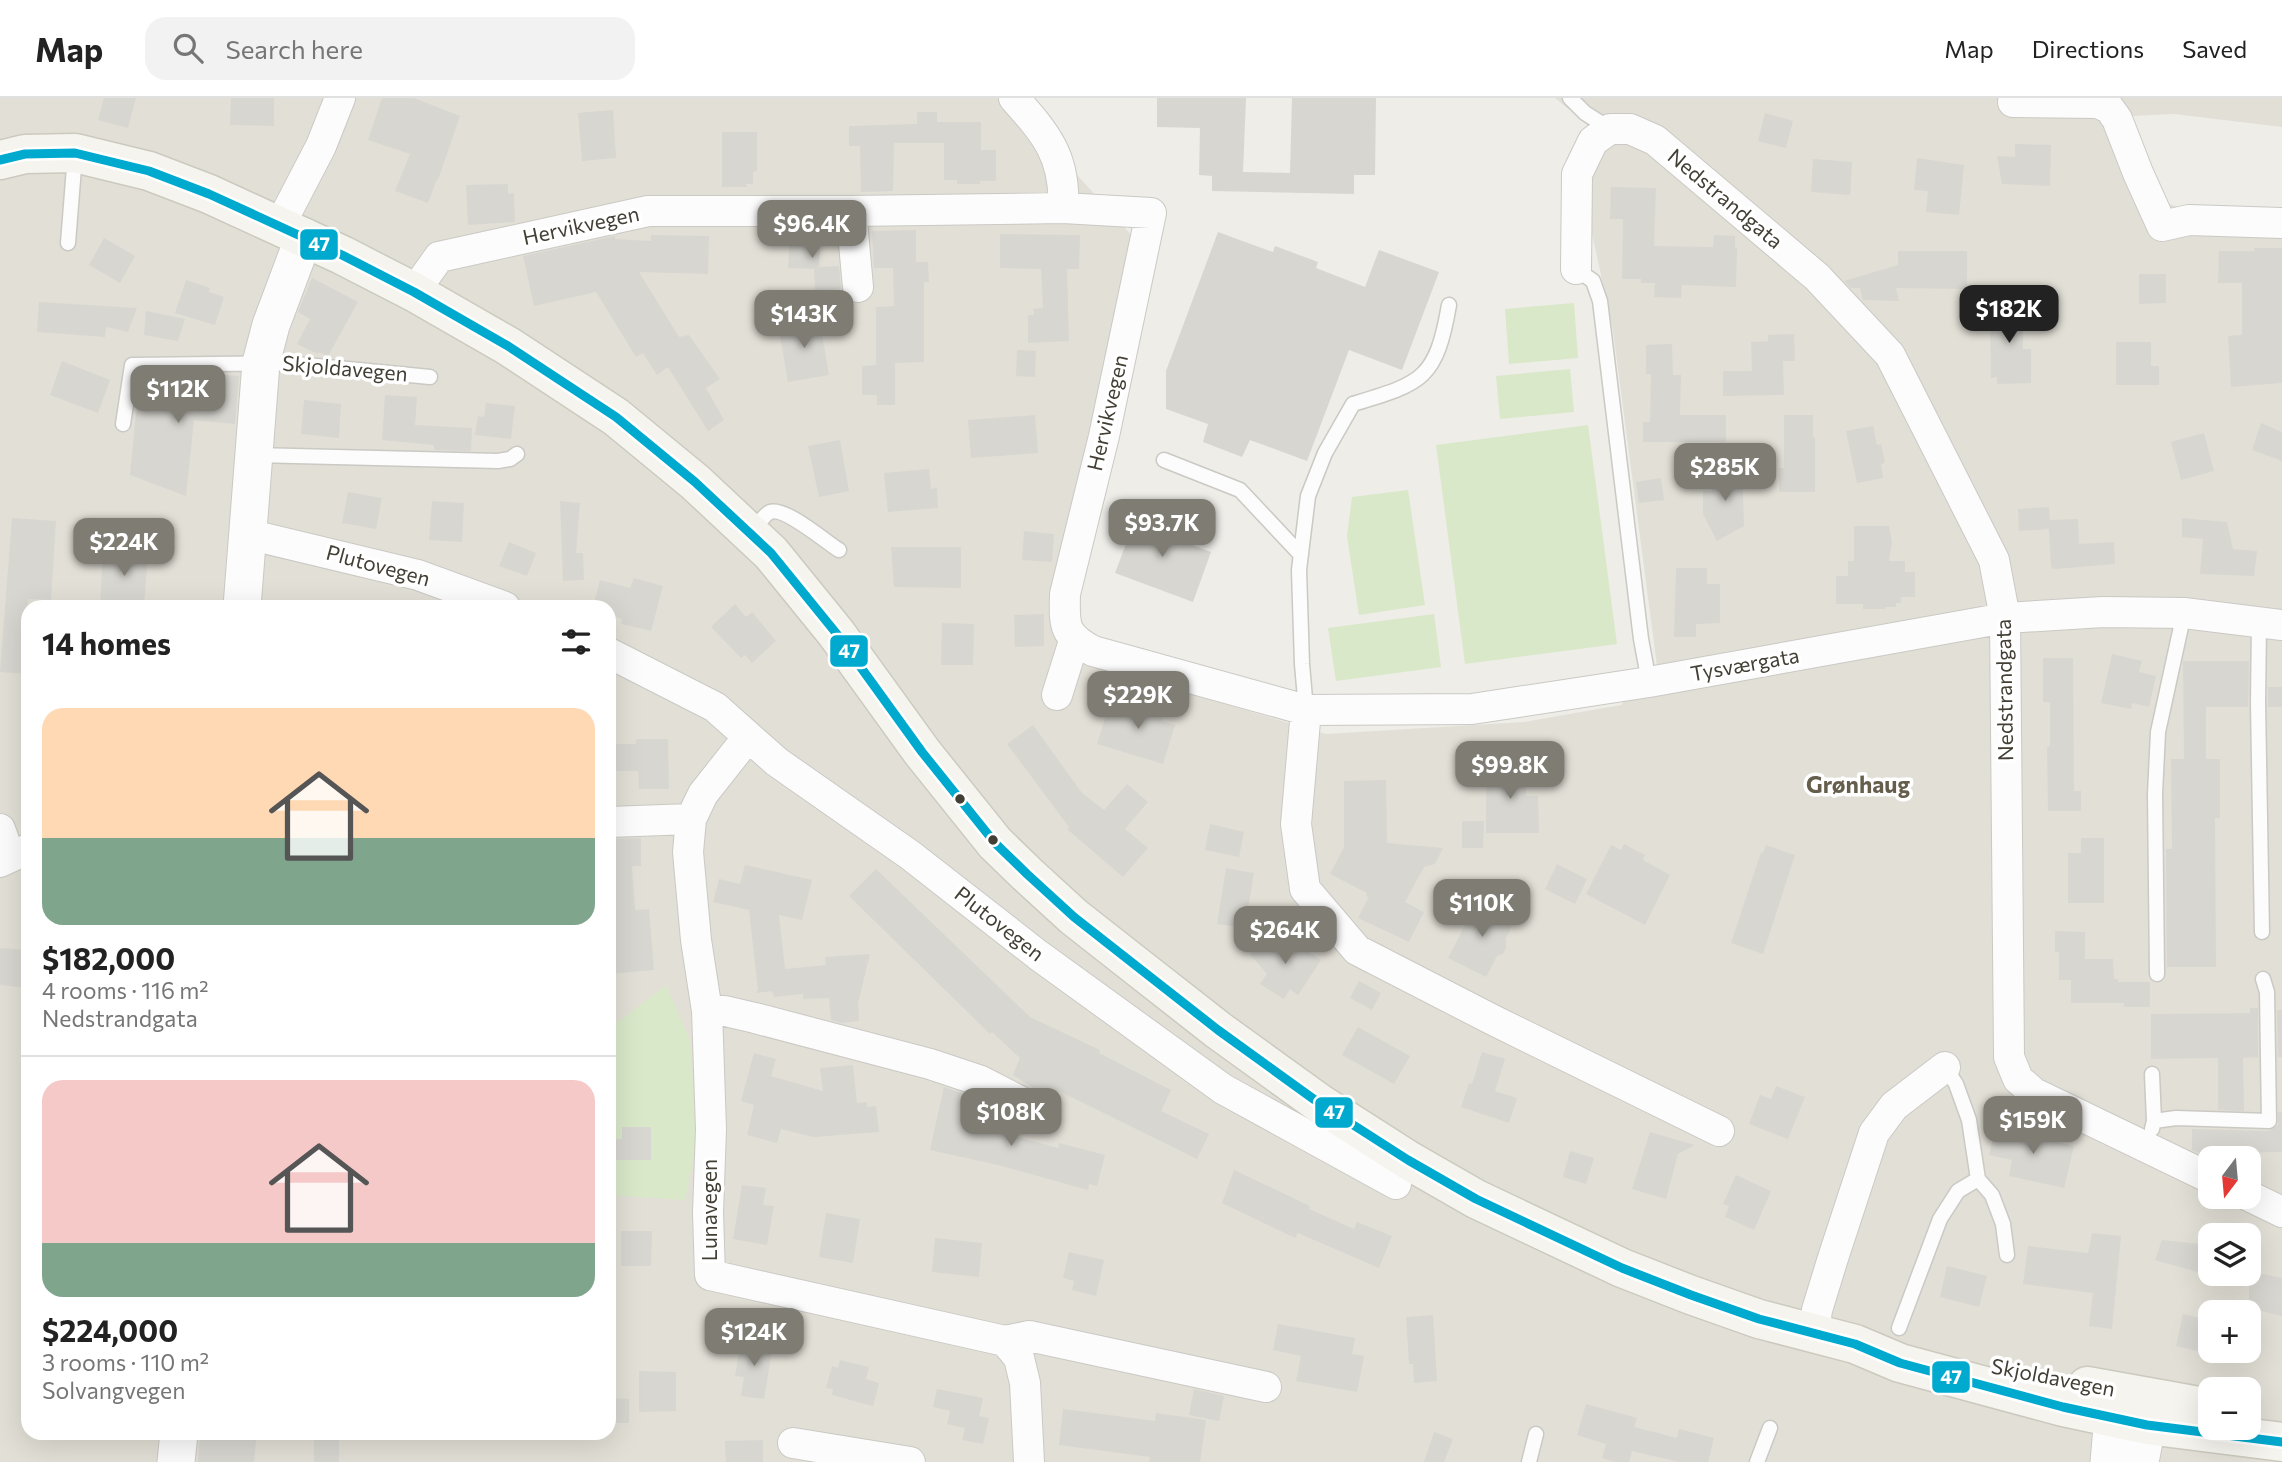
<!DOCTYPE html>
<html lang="en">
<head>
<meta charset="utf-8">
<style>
  body { margin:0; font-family:Commissioner,sans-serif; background:#f2f2f2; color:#222; height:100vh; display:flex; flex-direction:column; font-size:26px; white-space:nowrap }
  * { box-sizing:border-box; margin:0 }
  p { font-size:23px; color:#767676 }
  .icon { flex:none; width:38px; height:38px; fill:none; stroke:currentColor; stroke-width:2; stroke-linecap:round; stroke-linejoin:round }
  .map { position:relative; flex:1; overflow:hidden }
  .panel { position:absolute; left:21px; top:502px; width:595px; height:840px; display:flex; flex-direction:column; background:#fff; border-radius:21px; box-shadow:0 7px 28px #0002 }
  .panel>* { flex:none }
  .needle { width:46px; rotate:196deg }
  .tools { position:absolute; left:2198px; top:1048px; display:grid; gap:14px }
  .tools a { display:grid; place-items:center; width:63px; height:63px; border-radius:14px; background:#fff; box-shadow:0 7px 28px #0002; font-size:35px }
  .price { position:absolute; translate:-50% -60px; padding:0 16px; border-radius:14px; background:#7f7c74; color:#fff; font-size:23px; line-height:46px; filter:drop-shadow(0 2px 4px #0008) }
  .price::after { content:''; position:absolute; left:50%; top:42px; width:21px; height:16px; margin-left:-10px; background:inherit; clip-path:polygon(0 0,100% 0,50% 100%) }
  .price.on { background:#222; color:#fff }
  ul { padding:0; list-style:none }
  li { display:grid; align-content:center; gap:14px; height:371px; padding:0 21px }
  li+li { border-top:2px solid #e0e0e0 }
  li span { display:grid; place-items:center; height:217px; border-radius:21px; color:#555 }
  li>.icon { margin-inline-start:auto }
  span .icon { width:126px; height:126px; fill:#fffc; stroke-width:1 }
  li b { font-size:30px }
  h2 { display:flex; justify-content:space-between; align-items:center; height:84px; padding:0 21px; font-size:30px }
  header { display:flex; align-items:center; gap:42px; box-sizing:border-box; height:98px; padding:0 35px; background:#fff; border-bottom:2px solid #e0e0e0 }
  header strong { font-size:33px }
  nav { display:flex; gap:38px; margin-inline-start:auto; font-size:24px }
  .search { width:490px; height:63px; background:#f2f2f2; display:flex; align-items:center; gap:18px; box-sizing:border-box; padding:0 24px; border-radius:21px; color:#767676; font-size:26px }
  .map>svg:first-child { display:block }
  .residential { fill:#e2dfd6; fill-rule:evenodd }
  .green { fill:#d9e8c9 }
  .building { fill:#d8d6d0 }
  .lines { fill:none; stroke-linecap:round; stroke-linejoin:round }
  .service-casing { stroke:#cac9c4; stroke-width:17 }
  .minor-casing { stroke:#cac9c4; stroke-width:32 }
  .tertiary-casing { stroke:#cac9c4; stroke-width:39 }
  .secondary-casing { stroke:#cccabf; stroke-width:41 }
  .service { stroke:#fcfcfc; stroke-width:14 }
  .minor { stroke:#fcfcfc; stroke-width:30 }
  .tertiary { stroke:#fcfcfc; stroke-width:37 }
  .secondary { stroke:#f5f4ee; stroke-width:38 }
  .bus-1-casing { stroke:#fff; stroke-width:14 }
  .bus-1 { stroke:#00a9ce; stroke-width:9 }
  .bus-dot { fill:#433f35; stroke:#fff; stroke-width:2.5 }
  .labels { text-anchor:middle; stroke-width:7; stroke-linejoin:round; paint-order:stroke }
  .street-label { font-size:21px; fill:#433f35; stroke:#fff }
  .neighbourhood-label { font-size:23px; font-weight:bold; fill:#655e4d; stroke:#fff }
  .line-badge { stroke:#fff; stroke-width:2.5 }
  .badge-label { font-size:19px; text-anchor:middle; font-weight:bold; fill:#fff }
</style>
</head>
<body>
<header>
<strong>Map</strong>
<div class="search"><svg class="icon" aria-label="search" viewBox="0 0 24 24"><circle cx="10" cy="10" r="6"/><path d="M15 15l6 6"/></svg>Search here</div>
<nav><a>Map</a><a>Directions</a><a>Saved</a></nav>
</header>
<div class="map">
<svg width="2282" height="1364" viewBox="0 0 2282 1364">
  <rect width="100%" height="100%" fill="#eeede8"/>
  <path class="residential" d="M0 0H1008L1134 140 1052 504 1088 566 1326 636 1524 624 1621 607 1657 568 1613 233 1584 98 1596 63 1586 25 1555 0H2282V29L2174 16 2132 18 2158 102 2187 112 2282 125V1364H0ZM28 509H609V1335H28ZM2210 1060H2249V1099H2210ZM2210 1138H2249V1176H2210ZM2210 1214H2249V1253H2210ZM2210 1292H2249V1330H2210Z"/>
  <path class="green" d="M1574 205 1578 260 1509 266 1505 211Z
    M1570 271 1574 314 1500 321 1496 278Z
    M1588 327 1617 546 1465 566 1436 347Z
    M1408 392 1425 507 1359 517 1347 438 1352 399Z
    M1434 516 1441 569 1336 583 1328 530Z
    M666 887 690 943 697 1041 685 1102 609 1097V927L622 921Z"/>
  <path class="building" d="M104 0H136L128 30 98 22Z
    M231 0H274V28L230 27Z
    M382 0H414L460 18 438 82 437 81 428 105 395 93 410 56 368 42Z
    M1157 0H1246L1243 74 1290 75 1292 0H1376L1375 77H1354V96L1212 93V78L1199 77 1200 30 1157 29Z
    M613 12 616 60 582 63 578 15Z
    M917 14H937V24H981V52H996V83H980V86H957V82H944V45H894L893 93 861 94 860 48H849V28L917 26Z
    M1765 15 1793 23 1786 50 1758 43Z
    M722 34H757V73L753 74V86H746L747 89H722Z
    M2015 46 2051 47 2050 88 2002 86 1997 58 2015 59Z
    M1917 60 1964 67 1959 117 1926 114 1928 93 1914 92Z
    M1813 61 1852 64 1850 97 1811 94Z
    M508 86V96L514 95 515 124 468 127 466 87Z
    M1611 89 1656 90 1654 148 1713 149 1714 137 1735 138V150H1737L1736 189 1682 187 1681 200 1654 199 1655 185H1641V181H1622L1623 121H1610Z
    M916 132V164H928L929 184H924V264L895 265V307H877V297H862V268L876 267V209L894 208 893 170H874L872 133Z
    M790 134 821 135 819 169 839 168 841 191 815 193 814 171 788 170Z
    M1218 134 1273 154 1275 148 1318 164 1316 170 1365 189 1379 152 1439 174 1402 272 1349 252 1307 363 1250 342 1242 359 1203 344 1208 326 1166 311V273Z
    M1000 136 1080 137 1079 171H1067L1069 243 1028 245V217H1034L1033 211 1043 210 1041 171 1000 170Z
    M651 137 709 138 708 176 639 174 679 239 689 237 720 281 706 290 724 322 708 333 668 269 657 277 643 255 636 259 596 194 534 208 523 158 615 138V141L651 143Z
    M104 140 135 158 120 185 89 167Z
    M2254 150H2282V285L2231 289 2228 238 2242 237V185H2218L2219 153H2254Z
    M1898 153H1967V191L1896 190 1899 203 1863 202 1860 190H1851L1844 183 1898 167Z
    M2139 176H2166V205L2139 206Z
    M312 180 358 204 328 258 319 254 318 256 297 246 310 221 298 214Z
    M186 182 210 190 209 194 224 199 215 227 175 215Z
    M39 204 137 210 128 234 106 229 105 239 37 234Z
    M1990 205H2023V251H2031V285L1997 286V279L1991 280Z
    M146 213 185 221 178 243 144 237Z
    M819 219 829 277 788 284 778 226Z
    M1794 236 1795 263H1783L1784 297 1723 298V273H1752L1751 244 1768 243V237Z
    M2116 244H2151V268H2159V287H2116Z
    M1672 246 1673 277H1681L1680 317H1726V344H1643V324H1650L1651 276H1646V247Z
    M1017 252 1036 253 1035 279 1016 278Z
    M62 263 110 282 98 315 50 297Z
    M164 276H213L239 278 235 326 194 322 186 398 130 377 138 295 162 297Z
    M385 297 417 299 415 327 472 330 471 353 434 352V347L382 342Z
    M304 302 341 306 339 340 301 336Z
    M486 305 515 308 511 341 475 337 478 318 484 319Z
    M1035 317 1038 355 971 360 968 322Z
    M1784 317H1813V340L1815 339V394H1779V370H1784Z
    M2261 325 2282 334V363L2252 352Z
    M1873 328 1877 347 1881 346 1885 365 1881 366 1883 380 1857 385 1846 333Z
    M2204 335 2214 373 2181 382 2171 344Z
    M840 342 849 393 819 399 808 348Z
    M1742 369 1744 428 1717 443 1703 416V393H1712V373Z
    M929 371 931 391 937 390 938 410 888 414 884 375Z
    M1661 380 1664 402 1639 405 1636 384Z
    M348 394 382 400 376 431 342 425Z
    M432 403 464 405 462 444 429 442Z
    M560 403 580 405 576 455H583L584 482 563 483Z
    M2049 409 2050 422 2078 421 2079 446 2114 444 2115 466 2054 471 2051 469 2049 431 2019 433 2018 411Z
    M1146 415 1166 422 1174 440 1211 454 1193 504 1115 475 1134 425Z
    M12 420 56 423 51 502 28 501V576L0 574Z
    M2182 420 2227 424 2233 451 2257 453 2254 478 2200 476 2203 441 2182 439Z
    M1854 428H1889L1892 444 1889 463H1905V474H1915V499H1901V505H1896V509H1885V511H1863V506H1836V478H1848V463H1854Z
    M1024 433 1054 436 1052 464 1022 462Z
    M509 444 536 455 527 478 499 468Z
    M891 449H961V490L894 489Z
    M103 452 148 455 144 509 100 506Z
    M1676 470H1707V486H1720V525L1696 526V539H1674Z
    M634 480 663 488 651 533 621 526 622 521 609 517V509H593L600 482 630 490Z
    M735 506 746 519 752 514 776 543 752 565 745 557 741 560 711 529Z
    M1044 516V548L1015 549 1014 517Z
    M942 525 974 526 973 567H941Z
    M2112 556 2142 563 2139 574 2156 578 2149 609 2132 605 2131 611 2101 605Z
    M2043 560H2073L2074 693H2081V713H2048L2047 649 2050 648V604H2043Z
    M2183 563H2249L2248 609H2206V661H2220V720H2215L2216 869H2167L2166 751H2172L2171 661H2184Z
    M2268 589H2282V609H2268Z
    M1140 599 1167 607 1162 623 1175 627 1163 666 1097 646 1109 608 1135 616Z
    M1033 627 1082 695 1104 712 1127 686 1148 704 1125 731 1148 750 1123 779 1067 731 1069 729 1007 646Z
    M636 641H668L669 691H639L638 673H609V646H636Z
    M1486 667H1526V698H1538L1539 735H1486Z
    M1386 682 1387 745 1443 750 1435 766 1424 769 1405 804 1424 814 1409 844 1358 820 1369 799 1366 798 1367 795 1330 776 1344 749V683Z
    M1462 723H1484L1483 750H1462Z
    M1210 726 1244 734 1239 759 1205 752Z
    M641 740V768H632L635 812 649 811 654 872 609 876V797L614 796 613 741Z
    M2081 740H2104V805H2068V755H2081Z
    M1624 746 1645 757 1643 762 1670 777 1645 827 1586 796 1611 747 1621 752Z
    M1766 747 1795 757 1763 856 1731 845 1761 754 1763 755Z
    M1557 766 1587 781 1575 806 1545 791Z
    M745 767 812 782 802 822 779 817 785 871 826 867 825 859 870 856 858 905 859 923 841 925 831 922 829 900 803 901V896L774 899 772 893 755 895 758 892 749 812 713 804 719 781 740 786Z
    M1226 770 1254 775 1245 830 1217 826Z
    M876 771 1030 919 1100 952 1099 955 1171 992 1161 1013 1209 1036 1197 1061 1059 993 1054 1003 1013 977 1020 960 992 934 990 936 849 798Z
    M1478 802 1515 821 1506 840V850L1503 856 1497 858 1486 879 1448 860Z
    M2055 833 2085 834V861H2113L2114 881H2118V884H2150V909H2124V905H2071V882H2059V854H2055Z
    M1271 838 1282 852 1289 841 1321 862 1298 897 1290 891 1284 901 1260 886 1267 876 1250 856Z
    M0 850 28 852V890L0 887Z
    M1359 883 1381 895 1372 912 1350 900Z
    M2250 910H2258V959L2243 960 2244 1013 2218 1012V960L2151 961V916L2250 915Z
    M2277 912H2282V959H2278Z
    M1358 929 1410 958 1394 986 1342 957Z
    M1482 954 1505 961 1495 993 1517 1000 1509 1025 1461 1009 1469 985 1472 986Z
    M754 955 776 961 771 978 823 993 820 970 853 967 857 1005 867 1004V1009L876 1008 879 1034 814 1039 781 1031 777 1045 747 1037 754 1007 741 1003Z
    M1776 988 1805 999 1788 1041 1749 1026 1760 997 1771 1001Z
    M944 989 970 998 963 1024 1058 1050 1059 1045 1105 1057 1097 1088 1089 1086 1088 1092 998 1067 930 1052Z
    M2278 1014H2282V1054L2199 1055 2192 1052V1031L2269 1033 2278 1027Z
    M2036 1023 2032 1038 2074 1048 2064 1090 2009 1078 2012 1062 1989 1057 1995 1032 2007 1035Z
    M622 1029H651V1062H609V1041H622Z
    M1650 1034 1695 1047 1678 1056 1666 1101 1632 1091Z
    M1570 1053 1594 1060 1586 1086 1563 1079Z
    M1234 1072 1310 1108 1309 1111 1354 1131 1357 1124 1392 1138 1379 1170 1298 1135 1295 1140 1222 1105Z
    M1736 1077 1771 1093 1754 1132 1725 1119 1729 1108 1723 1106Z
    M742 1087 766 1090 763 1107 774 1108 767 1147 733 1141Z
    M826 1115 860 1121 853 1165 819 1159Z
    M621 1133H652L651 1168H621Z
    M2092 1135 2121 1138 2112 1231 2089 1228 2093 1195 2023 1186 2028 1148 2088 1155Z
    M935 1140 982 1145 979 1179 932 1174Z
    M2162 1142 2210 1147V1174L2202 1171 2201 1175 2155 1162Z
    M1069 1154 1104 1162 1096 1198 1072 1192 1074 1183 1063 1180Z
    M1947 1168 1987 1178 1979 1209 1940 1199Z
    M2249 1173 2282 1180V1218L2249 1210Z
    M2183 1216 2210 1223 2205 1255 2176 1248Z
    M1433 1217 1437 1283 1414 1285 1413 1266H1409L1406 1219Z
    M1278 1226 1355 1240 1352 1256 1364 1258 1357 1294 1296 1283 1301 1258 1273 1252Z
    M741 1242 773 1247 764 1301 741 1298 744 1279 735 1278Z
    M840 1262 869 1269 866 1281 879 1285 873 1308 832 1297 833 1291 826 1290 832 1268 838 1270Z
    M639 1273 676 1274V1313L639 1314Z
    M937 1291 983 1300 979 1318 989 1320 983 1346 962 1342 965 1330 947 1326 950 1313 933 1309Z
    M1194 1291 1224 1298 1219 1323 1189 1317Z
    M609 1300 629 1301V1325H609Z
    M1586 1306 1637 1320 1634 1329 1677 1340 1679 1331 1714 1340 1708 1364H1679L1632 1353 1629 1364H1615L1602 1360 1606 1346 1577 1337Z
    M1063 1311 1155 1323 1156 1315 1206 1322 1200 1364H1149L1150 1359 1059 1347Z
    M1434 1334 1453 1341 1444 1364H1424Z
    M200 1335H230V1341L256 1342 254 1364H198Z
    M314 1335H339V1364H314Z
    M763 1342V1364H726L725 1343Z"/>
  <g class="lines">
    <g class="service-casing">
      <path id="service" d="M1570 0 1585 15 1610 31
        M68 145 75 57
        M1576 171 1593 183 1600 203 1641 541 1649 584
        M123 326 132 267 286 265 430 279
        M254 357 498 363 510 361 517 356
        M1164 362 1240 392 1301 457
        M752 436C756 430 762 418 770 414 784 408 826 444 839 452
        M2259 524 2258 605 2262 834
        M1306 612 1302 566 1299 472 1308 398 1325 355 1353 306C1422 285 1436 282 1449 207
        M2157 876 2155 696 2158 634 2184 515
        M1945 969 1956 986 1969 1022 1978 1081 1992 1097 2003 1126 2007 1157
        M2152 976 2154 1023 2152 1031
        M2154 1023 2176 1020 2269 1023 2267 894 2263 881
        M1899 1230 1940 1121 1958 1093 1978 1081
        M1529 1364 1536 1336
        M1757 1364 1770 1330"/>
    </g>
    <g class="minor-casing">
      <path id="minor" d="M1014 0C1046 36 1066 59 1063 110
        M2013 4 2098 5 2109 10 2117 21 2138 75 2162 128 2189 122 2282 125
        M851 113 858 189
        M280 127 321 48 340 0
        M1576 171 1577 76 1593 43 1610 31H1630L1655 42 1817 179 1890 257 1994 462 2005 520 2009 959 2018 981 2034 995 2210 1080
        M414 194 439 159 648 113H851L1063 110 1151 115 1104 338 1065 496C1064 529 1064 537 1093 553L1306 612 1472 611 1649 584 2005 520 2103 514 2184 515 2282 527
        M247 436 418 477 505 509
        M609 555 715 609 777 664 910 757 1038 857 1223 991 1396 1086
        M1057 597 1074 543
        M1306 612 1296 726 1305 791 1357 852 1495 923 1719 1033
        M748 639 703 696 691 721 688 754 696 842 707 913 711 1031 708 1115 710 1177 1005 1243 1019 1260 1025 1285 1029 1364
        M609 724 691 721
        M0 731 10 759
        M0 764 28 751
        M707 913H725L755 920 930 966 981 983 1031 1009
        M2249 1098 2282 1114
        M1814 1235 1817 1212 1833 1160 1874 1035 1894 1008 1945 969
        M1005 1243 1029 1238 1266 1289
        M793 1345 910 1364"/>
    </g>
    <g class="tertiary-casing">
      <path id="tertiary" d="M242 509 261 265 271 227 304 139
        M176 1364 179 1335
        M2109 1364 2113 1319 2134 1297 2147 1327 2140 1364"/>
    </g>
    <g class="secondary-casing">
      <path id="secondary" d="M0 62 25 56 75 55 149 73 209 96 342 157 414 194 508 248 616 319 695 384 771 455 836 535 922 654 995 745 1027 776 1074 819 1130 863 1218 932 1319 1005 1408 1062 1476 1101 1622 1170 1691 1197 1759 1221 1855 1246 1900 1265 2063 1309 2147 1327 2282 1344
        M2087 1288 2210 1310"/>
    </g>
    <use href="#service" class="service"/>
    <use href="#minor" class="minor"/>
    <use href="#tertiary" class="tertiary"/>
    <use href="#secondary" class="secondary"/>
    <g class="bus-1-casing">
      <path id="bus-1" d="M0 62 25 56 75 55 149 73 209 96 342 157 414 194 508 248 616 319 695 384 771 455 836 535 922 654 995 745 1027 776 1074 819 1130 863 1218 932 1319 1005 1408 1062 1476 1101 1622 1170 1691 1197 1759 1221 1855 1246 1900 1265 2063 1309 2147 1327 2282 1344"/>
    </g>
    <use href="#bus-1" class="bus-1"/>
  </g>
  <g class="bus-dot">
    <circle cx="960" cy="701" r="6"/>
    <circle cx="993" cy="742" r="6"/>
  </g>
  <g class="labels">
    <g class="street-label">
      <text transform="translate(1725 101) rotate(40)" y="7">Nedstrandgata</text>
      <text transform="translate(581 128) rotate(-12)" y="7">Hervikvegen</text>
      <text transform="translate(345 271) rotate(5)" y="7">Skjoldavegen</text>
      <text transform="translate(1108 315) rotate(-77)" y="7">Hervikvegen</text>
      <text transform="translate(378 468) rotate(15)" y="7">Plutovegen</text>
      <text transform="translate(1745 567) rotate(-10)" y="7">Tysværgata</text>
      <text transform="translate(2005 592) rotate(-91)" y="7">Nedstrandgata</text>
      <text transform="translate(999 826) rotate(38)" y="7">Plutovegen</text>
      <text transform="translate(710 1112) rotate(-90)" y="7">Lunavegen</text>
      <text transform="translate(2053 1280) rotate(11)" y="7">Skjoldavegen</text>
    </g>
    <g class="neighbourhood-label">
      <text x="1858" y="695">Grønhaug</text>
    </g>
  </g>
  <g class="line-badge">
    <rect x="299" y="130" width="40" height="33" rx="7" fill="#00a9ce"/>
    <rect x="829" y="536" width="40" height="34" rx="7" fill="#00a9ce"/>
    <rect x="1314" y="998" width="40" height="33" rx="7" fill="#00a9ce"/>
    <rect x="1931" y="1262" width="40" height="34" rx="7" fill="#00a9ce"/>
  </g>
  <g class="badge-label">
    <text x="319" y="153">47</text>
    <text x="849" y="560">47</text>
    <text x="1334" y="1021">47</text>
    <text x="1951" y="1286">47</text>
  </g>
</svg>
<div class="tools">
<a><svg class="needle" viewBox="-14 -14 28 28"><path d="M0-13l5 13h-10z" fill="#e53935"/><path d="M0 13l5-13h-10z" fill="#767676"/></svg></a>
<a><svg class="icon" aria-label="layers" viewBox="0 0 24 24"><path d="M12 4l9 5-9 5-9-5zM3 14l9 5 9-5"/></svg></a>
<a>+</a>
<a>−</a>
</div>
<b class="price" style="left:812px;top:162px">$96.4K</b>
<b class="price on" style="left:2009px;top:247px">$182K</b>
<b class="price" style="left:804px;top:252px">$143K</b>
<b class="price" style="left:178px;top:327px">$112K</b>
<b class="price" style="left:1725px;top:405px">$285K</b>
<b class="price" style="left:1162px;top:461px">$93.7K</b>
<b class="price" style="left:124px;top:480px">$224K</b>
<b class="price" style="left:1138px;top:633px">$229K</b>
<b class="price" style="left:1510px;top:703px">$99.8K</b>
<b class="price" style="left:1482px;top:841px">$110K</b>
<b class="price" style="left:1285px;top:868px">$264K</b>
<b class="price" style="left:1011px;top:1050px">$108K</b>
<b class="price" style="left:2033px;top:1058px">$159K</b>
<b class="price" style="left:754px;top:1270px">$124K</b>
<section class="panel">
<h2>14 homes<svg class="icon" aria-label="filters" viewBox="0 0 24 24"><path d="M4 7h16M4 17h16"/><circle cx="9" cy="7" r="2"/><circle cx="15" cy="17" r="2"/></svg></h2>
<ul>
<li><span style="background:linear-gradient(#ffd9b3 60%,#7fa58c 0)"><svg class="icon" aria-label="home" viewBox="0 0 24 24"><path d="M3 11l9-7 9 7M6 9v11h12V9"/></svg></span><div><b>$182,000</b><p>4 rooms · 116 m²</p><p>Nedstrandgata</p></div></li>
<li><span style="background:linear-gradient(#f6c9c9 75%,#7fa58c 0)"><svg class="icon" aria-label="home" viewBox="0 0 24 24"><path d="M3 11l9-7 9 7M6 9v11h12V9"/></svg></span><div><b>$224,000</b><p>3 rooms · 110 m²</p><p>Solvangvegen</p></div></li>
</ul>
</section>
</div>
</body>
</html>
